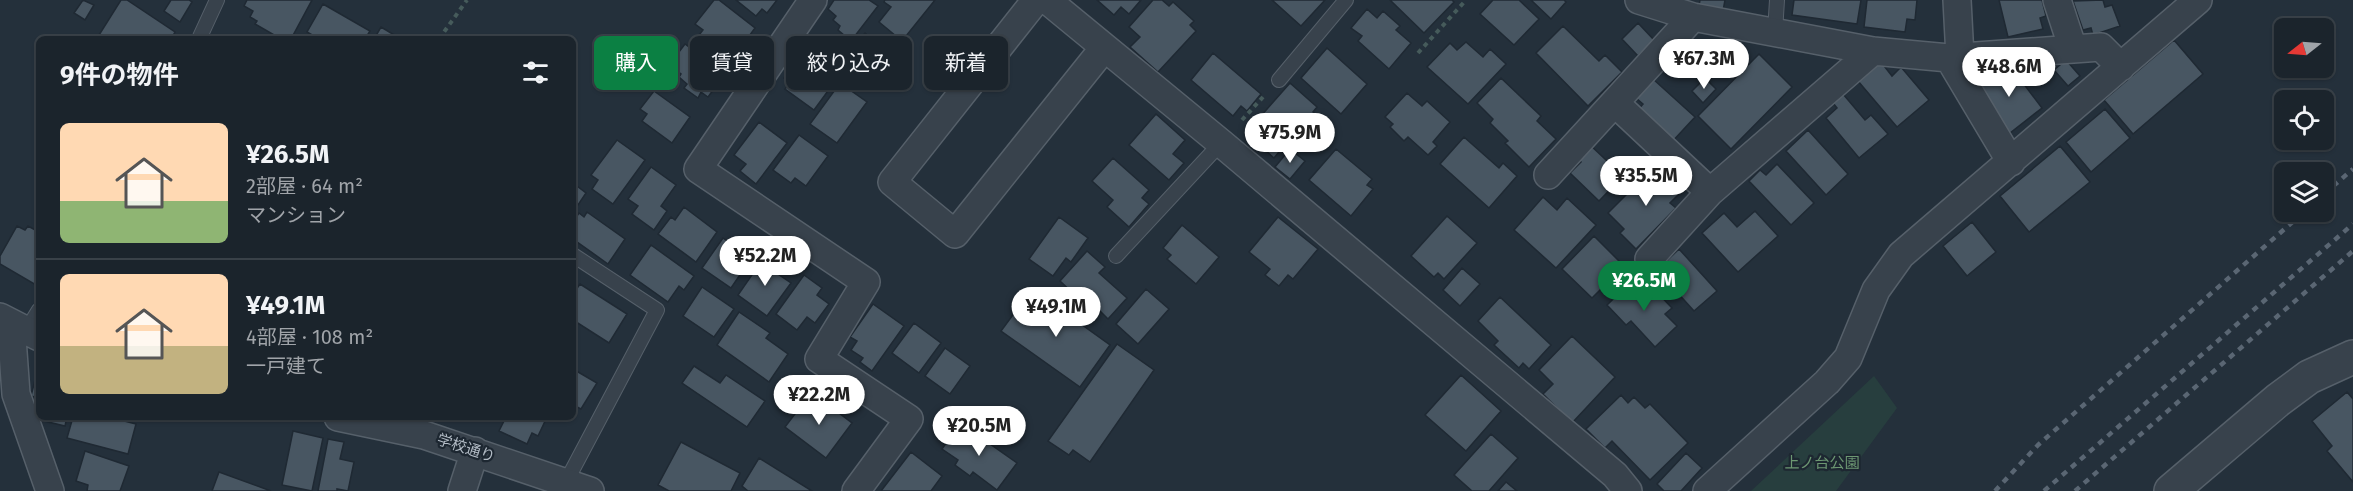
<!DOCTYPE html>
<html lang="ja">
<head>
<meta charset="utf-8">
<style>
  body { margin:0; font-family:"Fira Sans","Noto Sans JP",sans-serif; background:#242c34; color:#f1f3f6; height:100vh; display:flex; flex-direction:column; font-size:22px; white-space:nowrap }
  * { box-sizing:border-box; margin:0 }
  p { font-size:20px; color:#a0a4a9 }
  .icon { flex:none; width:33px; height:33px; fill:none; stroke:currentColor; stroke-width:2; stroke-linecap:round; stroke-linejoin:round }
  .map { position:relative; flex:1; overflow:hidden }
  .panel { position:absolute; left:36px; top:36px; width:540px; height:384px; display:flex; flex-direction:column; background:#1b242c; border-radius:9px; box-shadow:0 2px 4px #0004,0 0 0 2px #394148 }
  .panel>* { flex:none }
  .hud { position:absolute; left:594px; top:36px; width:570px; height:54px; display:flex; gap:12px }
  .needle { width:39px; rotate:253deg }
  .controls { position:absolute; left:2274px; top:18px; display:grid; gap:12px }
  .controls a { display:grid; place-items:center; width:60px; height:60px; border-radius:9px; background:#1b242c; box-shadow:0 2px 4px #0004,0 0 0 2px #394148; font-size:30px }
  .price { position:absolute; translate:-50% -51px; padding:0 14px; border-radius:21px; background:#fff; color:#222; font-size:20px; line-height:39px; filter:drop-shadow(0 2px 3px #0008) }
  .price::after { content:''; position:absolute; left:50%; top:36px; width:18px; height:14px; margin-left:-9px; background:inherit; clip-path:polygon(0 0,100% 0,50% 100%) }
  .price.active { background:#0b8043; color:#fff }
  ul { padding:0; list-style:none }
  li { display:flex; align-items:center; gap:18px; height:150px; padding:0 24px }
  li+li { border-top:2px solid #394148 }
  li span { display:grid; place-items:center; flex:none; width:168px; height:120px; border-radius:9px; color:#555 }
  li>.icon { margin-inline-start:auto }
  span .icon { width:72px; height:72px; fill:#fffc; stroke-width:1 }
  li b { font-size:26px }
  h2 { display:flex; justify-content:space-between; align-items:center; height:72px; padding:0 24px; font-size:26px }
  .chip { padding:0 21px; border-radius:9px; background:#1b242c; box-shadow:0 2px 4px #0004,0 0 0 2px #394148; font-size:21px; line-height:54px }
  .chip.active { background:#0b8043; color:#fff }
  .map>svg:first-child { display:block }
  .green { fill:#273e3e }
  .building { fill:#485662; stroke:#1f2933; stroke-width:1.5 }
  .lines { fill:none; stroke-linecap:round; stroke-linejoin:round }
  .service-casing { stroke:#56606a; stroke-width:16 }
  .minor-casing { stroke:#56606a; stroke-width:30 }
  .tertiary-casing { stroke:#56606a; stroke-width:36 }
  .path { stroke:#465b5b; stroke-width:4; stroke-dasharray:4.5 4.5; stroke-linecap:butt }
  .service { stroke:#38424c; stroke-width:14 }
  .minor { stroke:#38424c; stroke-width:27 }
  .tertiary { stroke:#38424c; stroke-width:33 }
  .rail { stroke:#5a6673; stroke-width:4.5; stroke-dasharray:6 6; stroke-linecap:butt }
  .labels { text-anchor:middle; stroke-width:4.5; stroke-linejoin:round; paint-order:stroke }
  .street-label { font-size:15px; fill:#b4bdc7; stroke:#1d2731 }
  .park-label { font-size:15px; fill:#6c9772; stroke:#1d2731 }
</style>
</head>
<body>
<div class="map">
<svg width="2353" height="491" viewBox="0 0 2353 491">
  <rect width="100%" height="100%" fill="#24303b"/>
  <path class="green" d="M1874 376 1897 408 1836 491H1751Z"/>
  <path class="building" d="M83 0 94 5 85 20 74 13Z
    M121 0H127L175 32 171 39H105L99 35Z
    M171 0H189L192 2 180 22 164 11Z
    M247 0H312L291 39H281L255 24 257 21 250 17 253 11 244 6Z
    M714 0H719L755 28 739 50 733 45 725 55 699 35 703 30 695 24Z
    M736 0H777L767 13 762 9 756 16Z
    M834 0H869L878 6 851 41 838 30 840 26 833 20 836 16 828 9Z
    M885 0H935L902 41 879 22 891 7 884 2Z
    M1097 0H1141L1129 14 1121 7 1114 15Z
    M1153 0H1162L1169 6 1173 2 1194 21 1190 25 1196 31 1158 72 1130 47 1140 37 1129 27Z
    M1272 0H1325L1301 26Z
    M1390 0H1452L1454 2 1424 33Z
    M1493 0H1519L1539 19 1514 45 1480 14Z
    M1531 0H1564L1566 2 1551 19Z
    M1700 0H1725L1723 11 1699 6Z
    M1794 0H1861L1857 24 1792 15Z
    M1867 0H1917L1915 20 1907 19 1905 32 1864 27Z
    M1999 0H2042L2046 16 2040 18 2043 29 2008 37Z
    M2103 0 2105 7 2112 5 2120 26 2093 35 2091 28 2083 30 2073 1Z
    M323 4 370 31 365 39H319L307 32Z
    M1367 9 1377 18 1383 11 1400 26 1396 30 1411 43 1389 69 1358 41 1362 36 1351 28Z
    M1638 23 1654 40 1638 56 1622 39Z
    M1563 26 1599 61 1605 55 1622 72 1588 106 1536 53Z
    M381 27 401 39H374Z
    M865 33 895 58 875 83 854 66 860 59 850 51Z
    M2174 40 2203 74 2133 134 2104 100Z
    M1688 41 1702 55 1688 69 1673 55Z
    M1466 42 1483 57 1490 49 1506 64 1468 104 1427 67 1450 43 1457 50Z
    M685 44 725 74 708 97 701 92 698 98 684 88 687 84 679 77 681 74 669 65Z
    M1327 48 1367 84 1341 114 1301 78Z
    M1213 53 1261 94 1247 111 1241 106 1233 116 1191 80Z
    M801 54 836 80 814 110 785 89 790 83 784 78Z
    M1759 54 1792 87 1731 149 1698 116Z
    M2066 60 2080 76 2068 86 2054 70Z
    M1881 62 1892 76 1901 67 1929 100 1897 127 1858 81Z
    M2008 63 2042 108 2010 133 1976 86Z
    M1501 78 1541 116 1537 121 1556 139 1529 167 1505 143 1508 141 1490 123 1493 119 1477 103Z
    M1705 78 1716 89 1703 103 1692 91Z
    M1653 79 1695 117 1670 144 1636 112 1643 104 1636 98Z
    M840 83 867 102 837 143 810 124Z
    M1290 83 1317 107 1313 112 1321 119 1296 148 1288 141 1274 158 1246 133Z
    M654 91 690 117 672 143 642 121 647 114 640 109Z
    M1407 93 1422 106 1427 101 1450 122 1433 142 1437 146 1428 155 1408 137 1404 141 1390 127 1393 124 1385 117Z
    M1843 94 1865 120 1871 115 1888 134 1859 158 1826 118 1837 108 1833 103Z
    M2105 109 2130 138 2091 172 2066 142Z
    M1156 114 1185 140 1173 154 1184 163 1169 180 1129 145Z
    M759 122 787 143 756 184 740 171 746 164 734 155Z
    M1808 130 1848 174 1826 195 1786 151Z
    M799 135 828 156 806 186 795 178 791 183 773 170Z
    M1464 137 1499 168 1503 163 1517 176 1489 208 1440 164Z
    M617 140 645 160 613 204 592 189 598 180 591 175Z
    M1589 144 1623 176 1599 201 1570 173 1581 162 1577 157Z
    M2060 146 2090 182 2029 232 2000 196Z
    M1290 149 1305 161 1290 179 1275 167Z
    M1336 149 1372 179 1367 185 1373 189 1351 216 1309 180Z
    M1113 158 1149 190 1142 198 1149 204 1129 227 1107 207 1113 200 1092 181Z
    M1777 164 1814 203 1791 225 1749 181 1760 170 1766 175Z
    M1656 165 1682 191 1670 203 1676 208 1636 249 1620 233 1624 229 1608 213Z
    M651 167 676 185 661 206 667 211 654 230 632 214 638 206 628 199Z
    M573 183 586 193 576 208 573 206Z
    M1543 197 1557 210 1567 198 1596 225 1556 268 1514 230Z
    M684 207 717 232 696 262 658 234 671 217 675 220Z
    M1755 211 1778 236 1738 272 1702 233 1724 213 1737 227Z
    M587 212 625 239 608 264 573 239V222L579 213 584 217Z
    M1447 216 1477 243 1444 279 1438 273 1434 277 1411 256Z
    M1059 217 1088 238 1071 262 1066 258 1053 276 1029 259Z
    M1278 217 1318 249 1293 279 1288 275 1279 286 1265 275 1270 269 1249 252Z
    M1972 222 1996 252 1967 276 1943 246Z
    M1182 225 1219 257 1196 284 1167 259 1171 255 1163 248Z
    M17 226 25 230 28 226 39 232V280L36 285 0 264V256Z
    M1594 236 1624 266 1617 273 1624 280 1617 287 1613 284 1606 292 1602 288 1592 298 1562 269Z
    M723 238 736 247 739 242 755 253 731 288 702 268Z
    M651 245 694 276 684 290 679 286 668 302 630 275Z
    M1679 249 1717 291 1694 311 1657 270Z
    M1087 251 1105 267 1099 273 1127 298 1108 319 1094 305 1090 309 1060 281Z
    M765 256 779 266 775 272 791 283 767 316 738 295Z
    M1462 268 1480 284 1460 306 1443 290Z
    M804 275 822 288 817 295 829 304 815 323 807 317 797 330 776 314Z
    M1632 281 1641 292 1649 284 1672 308 1665 314 1677 326 1655 347 1631 321 1626 325 1607 305Z
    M580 284 627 314 609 343 573 320V294Z
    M702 287 734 309 714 337 683 316Z
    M1032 289 1110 345 1080 387 1001 331Z
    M1146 289 1169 309 1138 344 1116 324Z
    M1500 297 1551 345 1529 369 1523 363 1519 368 1494 345 1498 341 1478 321Z
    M873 304 904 326 872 371 860 362 863 358 851 350 857 341 850 337Z
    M739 312 770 333 766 338 788 354 769 382 717 345Z
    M914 323 941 343 919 373 892 353Z
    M1572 336 1615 377 1572 423 1543 394 1553 384 1539 370Z
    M1117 344 1154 370 1090 462 1073 450 1069 455 1048 441Z
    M945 348 970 366 950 394 925 376Z
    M694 366 720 383 726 375 765 401 747 427 682 383Z
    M38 368H39V398L31 396Z
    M573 369 597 383 581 409 573 405Z
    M1461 375 1501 411 1466 451 1425 415Z
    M2347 392 2353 399V482L2327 451 2332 446 2312 421Z
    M1621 395 1628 403 1634 397 1645 408 1650 404 1688 443 1650 480 1612 441 1605 448 1586 429Z
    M819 398 852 423 826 458 785 427 804 402 812 407Z
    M46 417H67L65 426 44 421Z
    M73 417H109L136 424 128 454 67 438Z
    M506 417H547L538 436 532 433 527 444 499 431Z
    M960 423 1017 463 997 490 973 472 970 476 955 465 958 460 942 449Z
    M293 431 323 438 312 491 282 485Z
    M1491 434 1518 458 1489 491H1472L1454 475Z
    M328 439 344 442 340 459 354 462 348 491 337 489V491H318Z
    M681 442 740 473 731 491H669L658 485Z
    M85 451 129 466 120 491H87L88 485 76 481Z
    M911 452 942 476 931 491H881Z
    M1686 453 1702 468 1681 491H1664L1657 484Z
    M759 458 812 491H748L742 486Z
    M219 472 271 491H212Z
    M1506 482 1517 491H1498Z"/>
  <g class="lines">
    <g class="service-casing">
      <path id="service" d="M1775 32 1777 0
        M199 39 217 0
        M1279 80 1346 0
        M1116 256 1221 143
        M26 331 39 310
        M566 482 657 310 573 255"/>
    </g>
    <g class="minor-casing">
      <path id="minor" d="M813 0 698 169 866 282 819 359 909 419 856 491
        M1036 0 892 182 955 234 1104 48
        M1047 0 1221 143 1615 475 1628 491
        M1639 0 1693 17 1873 51 1949 58 2101 47 2121 67
        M1957 0 1960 57
        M2057 0 2073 49
        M1949 58 2011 162
        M1615 103 1710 192
        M1548 175 1693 17
        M1649 259 1710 192 1873 51
        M0 317 39 337
        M11 324 16 394 50 491
        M338 417 424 435 590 491
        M462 491 475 451
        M1707 491 1827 382 1848 358 1876 290 1901 255 2198 0"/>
    </g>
    <g class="tertiary-casing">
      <path id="tertiary" d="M2171 491 2278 400 2309 377 2353 357"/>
    </g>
    <path class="path" d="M439 39 467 0
      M1418 53 1466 0
      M1242 120 1263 97"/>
    <use href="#service" class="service"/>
    <use href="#minor" class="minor"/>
    <use href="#tertiary" class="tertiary"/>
    <path class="rail" d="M2324 194 2353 169
      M1995 491 2038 445 2304 212
      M2044 491 2353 224
      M2075 491 2353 251"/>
  </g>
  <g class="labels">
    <g class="street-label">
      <text transform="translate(466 448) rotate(18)" y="5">学校通り</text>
    </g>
    <g class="park-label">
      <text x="1822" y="468">上ノ台公園</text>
    </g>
  </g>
</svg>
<div class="controls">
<a><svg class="needle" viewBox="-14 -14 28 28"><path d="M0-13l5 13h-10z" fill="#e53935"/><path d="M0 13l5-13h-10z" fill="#a0a4a9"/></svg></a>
<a><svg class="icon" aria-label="locate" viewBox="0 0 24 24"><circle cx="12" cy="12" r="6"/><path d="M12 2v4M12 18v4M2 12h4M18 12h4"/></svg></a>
<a><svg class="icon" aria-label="layers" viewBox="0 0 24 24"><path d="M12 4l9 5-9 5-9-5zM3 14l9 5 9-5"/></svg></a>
</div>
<b class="price" style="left:1704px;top:90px">¥67.3M</b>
<b class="price" style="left:2009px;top:98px">¥48.6M</b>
<b class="price" style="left:1290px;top:164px">¥75.9M</b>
<b class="price" style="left:1646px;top:207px">¥35.5M</b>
<b class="price" style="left:765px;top:287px">¥52.2M</b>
<b class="price active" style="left:1644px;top:312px">¥26.5M</b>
<b class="price" style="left:1056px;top:338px">¥49.1M</b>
<b class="price" style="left:819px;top:426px">¥22.2M</b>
<b class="price" style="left:979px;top:457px">¥20.5M</b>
<div class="hud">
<a class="chip active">購入</a>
<a class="chip">賃貸</a>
<a class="chip">絞り込み</a>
<a class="chip">新着</a>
</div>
<section class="panel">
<h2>9件の物件<svg class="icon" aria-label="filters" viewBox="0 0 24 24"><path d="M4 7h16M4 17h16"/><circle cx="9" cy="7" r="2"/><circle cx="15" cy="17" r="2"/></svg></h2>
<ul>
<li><span style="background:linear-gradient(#ffd9b3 65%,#8fb573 0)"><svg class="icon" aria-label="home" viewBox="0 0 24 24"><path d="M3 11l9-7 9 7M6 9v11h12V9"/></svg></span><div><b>¥26.5M</b><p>2部屋 · 64 m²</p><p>マンション</p></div></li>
<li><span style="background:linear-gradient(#ffd9b3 60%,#c2b280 0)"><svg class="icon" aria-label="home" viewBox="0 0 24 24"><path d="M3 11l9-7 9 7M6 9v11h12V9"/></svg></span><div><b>¥49.1M</b><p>4部屋 · 108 m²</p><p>一戸建て</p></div></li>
</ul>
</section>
</div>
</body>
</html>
